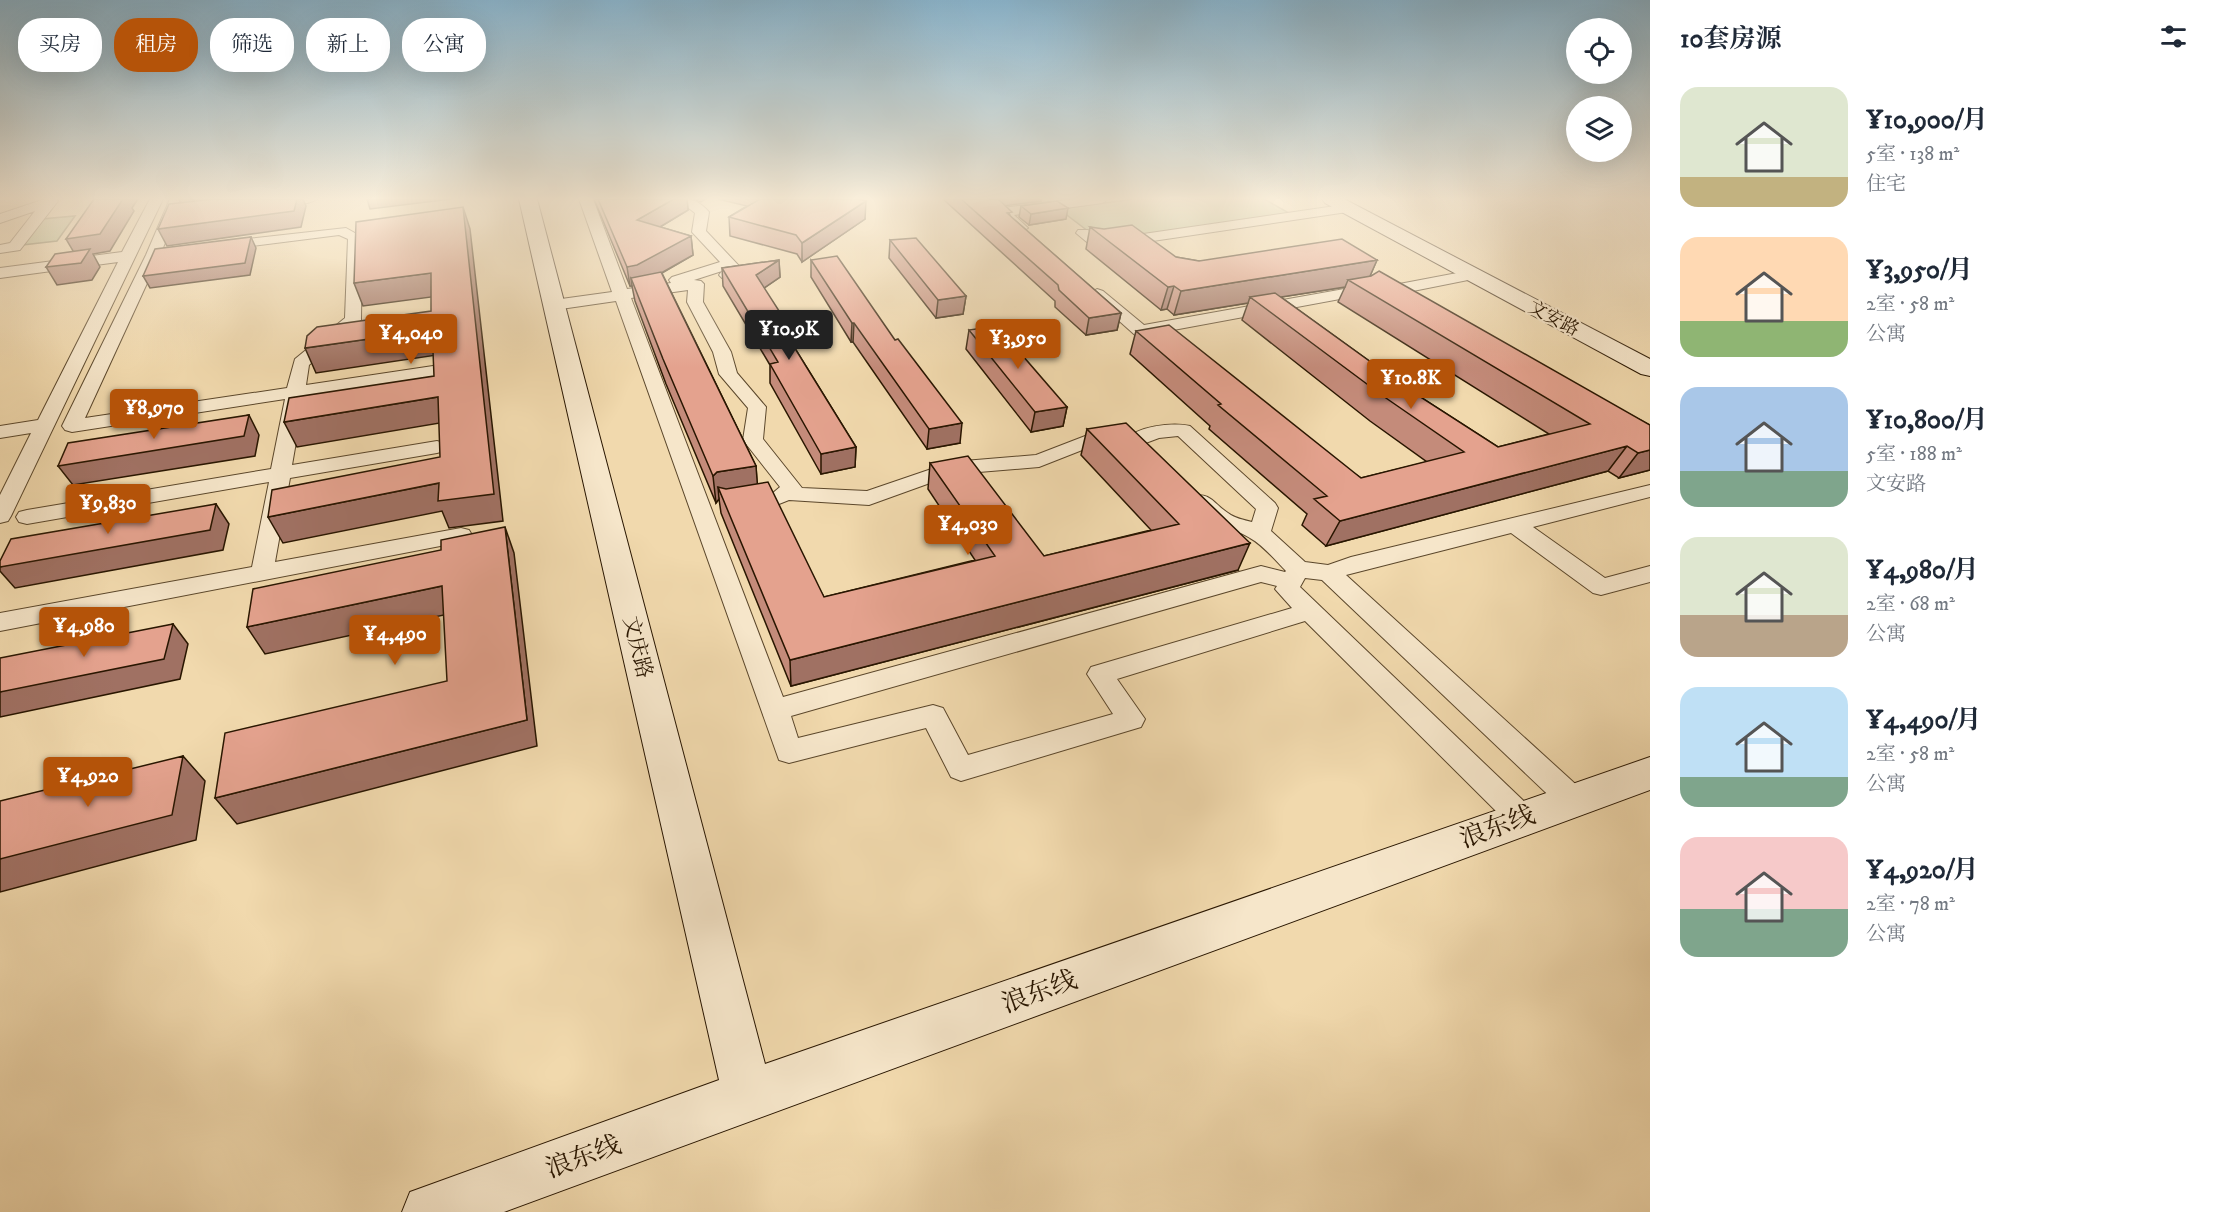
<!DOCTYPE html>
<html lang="zh">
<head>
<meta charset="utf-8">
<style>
  body { margin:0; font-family:"IM FELL DW Pica","Noto Serif SC",serif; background:#f2f2f3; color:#1f2937; height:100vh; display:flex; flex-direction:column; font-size:22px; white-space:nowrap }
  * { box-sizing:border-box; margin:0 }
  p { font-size:20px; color:#747a83 }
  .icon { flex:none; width:33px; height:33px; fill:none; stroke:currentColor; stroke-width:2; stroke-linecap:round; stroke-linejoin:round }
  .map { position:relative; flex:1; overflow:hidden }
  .sheet { display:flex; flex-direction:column; background:#fff; width:570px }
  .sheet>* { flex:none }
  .hud { position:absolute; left:18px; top:18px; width:570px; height:54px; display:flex; gap:12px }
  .tools { position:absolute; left:1566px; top:18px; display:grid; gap:12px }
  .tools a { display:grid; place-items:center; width:66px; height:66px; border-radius:50%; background:#fff; box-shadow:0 6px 24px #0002; font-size:30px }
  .price { position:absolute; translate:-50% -51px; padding:0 14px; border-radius:6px; background:#b45309; color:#fff; font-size:20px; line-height:39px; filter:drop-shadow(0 2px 3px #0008) }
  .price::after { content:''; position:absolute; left:50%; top:36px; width:18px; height:14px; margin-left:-9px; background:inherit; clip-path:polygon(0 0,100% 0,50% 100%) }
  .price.on { background:#222; color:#fff }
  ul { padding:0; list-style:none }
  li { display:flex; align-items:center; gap:18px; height:150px; padding:0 30px }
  li span { display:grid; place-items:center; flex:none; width:168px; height:120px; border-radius:18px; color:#555 }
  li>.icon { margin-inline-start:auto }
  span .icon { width:72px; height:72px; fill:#fffc; stroke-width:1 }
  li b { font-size:26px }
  h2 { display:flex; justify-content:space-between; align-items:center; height:72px; padding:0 30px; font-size:26px }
  .chip { padding:0 21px; border-radius:24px; background:#fff; box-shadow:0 6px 24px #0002; font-size:21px; line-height:54px }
  .chip.on { background:#b45309; color:#fff }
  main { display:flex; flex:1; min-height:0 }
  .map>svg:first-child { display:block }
  .green { fill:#b4c08e; stroke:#6e6b47; stroke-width:1.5 }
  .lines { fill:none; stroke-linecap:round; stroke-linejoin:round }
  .street-casing { stroke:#5b472b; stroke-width:2 }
  .secondary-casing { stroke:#291600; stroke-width:2 }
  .street { fill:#f6e6ca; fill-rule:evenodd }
  .secondary { fill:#f6e6ca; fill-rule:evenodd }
  .wall { fill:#c48b7a; stroke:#291600; stroke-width:1.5; fill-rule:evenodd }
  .shaded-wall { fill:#a07163; stroke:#291600; stroke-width:1.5 }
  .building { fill:#e4a28e; stroke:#291600; stroke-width:1.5 }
  .labels { text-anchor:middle; stroke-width:4.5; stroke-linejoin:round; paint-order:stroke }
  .far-street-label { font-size:18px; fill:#291600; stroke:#f6e6ca }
  .street-label { font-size:21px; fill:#291600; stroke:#f6e6ca }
  .near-street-label { font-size:26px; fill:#291600; stroke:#f6e6ca }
</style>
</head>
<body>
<main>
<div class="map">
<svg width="1650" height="1212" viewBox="0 0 1650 1212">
  <rect width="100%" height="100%" fill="#f1d9ad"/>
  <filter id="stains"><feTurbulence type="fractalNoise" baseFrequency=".00333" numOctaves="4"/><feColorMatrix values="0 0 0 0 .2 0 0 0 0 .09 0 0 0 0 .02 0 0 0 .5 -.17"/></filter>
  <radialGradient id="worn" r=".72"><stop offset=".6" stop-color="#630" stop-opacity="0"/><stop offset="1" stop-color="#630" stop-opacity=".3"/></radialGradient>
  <path class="green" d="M1134 199H1264L1289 213 1101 241 1059 209Z
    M75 216 57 241 22 245 41 219Z"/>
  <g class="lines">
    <g class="street-casing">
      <path id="street" d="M45 199H56L58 201 20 250 0 253V245L10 243 35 211 0 223V214Z
        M150 199H163L11 516 8 521 0 523V495L31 433 0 438V426L38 420 118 262 0 278V268L122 252Z
        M170 199H183L160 255 85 418 287 388 295 359 345 318 348 239 339 235 220 250 213 246 220 242 346 228 362 237 361 320 309 365 306 385 433 366 439 367 442 371 439 375 433 376 304 396 292 465 437 441 444 443 447 447 444 451 437 453 290 478 275 562 461 528 469 530 472 535 469 540 461 542 0 631V613L252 567 269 482 27 524 19 522 16 517 19 512 27 510 271 469 285 399 72 432 65 430 62 426 146 255Z
        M281 199H317C309 205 271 210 264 204L266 201Z
        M579 199H593L627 289 671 283 669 280 672 277 720 262 692 232 695 213 677 199C691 198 699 201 709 212L706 231 740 267 732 278H722L719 275 722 271 694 280 701 281 704 284 703 302 731 352 737 373 766 407 763 439 802 488 867 491 952 462 1036 455 1093 433 1121 436 1124 440 1121 444 1095 445 1039 467 955 474 869 505 789 500 779 504 772 502 768 497 780 487 743 440 748 408 719 374 713 352 687 302 688 290 631 298 783 697 1261 566 1285 572 1286 571C1275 560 1263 545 1250 538 1227 524 1208 528 1190 501L1194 496C1210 492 1215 505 1228 513 1234 518 1244 520 1252 522L1256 509 1178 436 1159 438 1135 447 1128 445 1125 441C1135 426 1173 422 1190 426L1275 503 1278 508 1271 531 1305 562 1328 565 1351 557 1650 485V497L1533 527 1605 578 1650 566V582L1601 595 1593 593 1511 533 1346 575 1582 790 1587 799 1582 808 1572 812 1562 808 1322 580 1305 578 1300 587 1532 809 1537 818 1532 827 1522 831 1512 827 1305 621 1117 679 1145 719 1141 727 961 781 951 777 926 728 789 763 779 760 616 301 554 310 546 305 554 300 612 292ZM1261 582 1277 586 1275 589 1292 608 1091 667 1087 674 1113 714 968 755 943 708 933 705 798 738 791 716Z
        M1074 199H1109L1102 203 1014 215 1028 228 1021 232 1016 231 996 212 1003 208Z
        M1349 204 1354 205 1356 208 1354 211 1099 249 1094 248 1076 233 1078 230H1088L1102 240Z
        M1473 270 1481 275 1478 278 1408 292 1419 300 1411 305 1386 290 1394 285Z
        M1361 286 1367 288 1369 291 1367 294 1141 336 1135 335 1089 294 1097 289 1103 291 1144 325Z"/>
    </g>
    <g class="secondary-casing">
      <path id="secondary" d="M519 199H537L765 1064 1650 757V790L504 1212H402L410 1192 719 1080Z
        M1322 199H1344L1650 359V376L1641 374 1325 203Z"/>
    </g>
    <use href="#street" class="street"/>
    <use href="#secondary" class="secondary"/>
  </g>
  <path class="wall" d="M594 199H687L688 210 660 227 691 236 693 255 662 273 756 466 757 484 824 597 975 560 928 489 930 463 1044 556 1151 530 1081 455 1087 429 1238 570 791 686 721 513 719 499 716 503 666 384 635 301 632 286H630Z
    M694 199H706L701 202Z
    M718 199H858L865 219 802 262 797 254 730 236 729 217 747 206Z
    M943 199H1041V201L1005 205 1011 217 1121 313 1117 330 1086 335 1055 307V301Z
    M1021 206 1066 219 1029 225 1019 217Z
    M1090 227 1176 257 1199 261 1377 260 1370 276 1650 425V470L1619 478 1608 471 1326 546 1302 525 1307 514 1209 429 1210 426 1130 354 1136 331 1361 478 1427 462 1370 421 1242 320 1248 303 1174 315 1167 309 1161 310 1086 249ZM1345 287 1338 302 1549 434 1498 447 1411 391 1281 297Z
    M890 240 966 296 963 314 936 318 889 258Z
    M779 260 780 277 764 288 791 342 856 447 855 467 821 474 770 383V365L723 286 722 268Z
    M811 260 960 443 927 449 853 342H851L811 277Z
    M969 330 1067 407 1063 426 1031 432 966 349Z"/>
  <path class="shaded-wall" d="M123 199H138L132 208 134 211 110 251 93 254 100 267 92 280 57 285 46 267 76 256 66 239Z
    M179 199H256L182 206Z
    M297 199H303L306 206 301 227 167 246 158 229Z
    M367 199H451L370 209Z
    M674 199H687L688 210 640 239 637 220Z
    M995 199H1041V201L1003 206Z
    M866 201 865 219 802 262V243Z
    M463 207 470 229 503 521 449 528 442 511 283 543 268 517 439 483Z
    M1068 208 1066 219 1029 225 1031 214Z
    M691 236 693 255 640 285 631 278 632 286H630L627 267Z
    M251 237 256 248 250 275 150 288 143 276Z
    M779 260 780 277 757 293 756 275Z
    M1377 260 1367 283 1348 280 1345 287 1256 301 1250 297 1248 303 1174 315 1181 291Z
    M431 273 439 296 363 306 354 283Z
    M1174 286 1167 309 1161 310 1168 287Z
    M966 296 963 314 936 318 938 300Z
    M1121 313 1117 330 1086 335 1089 318Z
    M852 323H854L853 342H851Z
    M790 328 791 346 783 329Z
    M432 330 433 341 437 355 316 373 305 348Z
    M438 397 446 422 297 447 284 422Z
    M1067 407 1063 426 1031 432 1035 412Z
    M249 415 259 435 255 456 73 485 58 466Z
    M962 423 960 443 927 449 929 429Z
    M1627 446 1608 471 1326 546 1340 521Z
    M856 447 855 467 821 474V454Z
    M1650 450V470L1619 478 1638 453Z
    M756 466 758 492 723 498 718 487 719 499 716 503 713 476 717 472Z
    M216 504 229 524 223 550 15 588 0 571V567Z
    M505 527 514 553 537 746 237 824 215 798 527 720Z
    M1250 543 1238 570 791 686 790 660Z
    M442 586 453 613 265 654 247 627Z
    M173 624 188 644 180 679 0 717V692Z
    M183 756 205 781 196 840 0 892V859Z"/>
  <path class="building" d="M94 199H123L100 234 66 239Z
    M214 199H297L294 211 158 229 169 204Z
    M598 199H674L637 220 691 236 637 265 627 267Z
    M760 199H858L866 201 802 243 796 235 729 217Z
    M961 199H998L1012 212 1007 213 1121 313 1089 318 1059 290 1058 285Z
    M1057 201 1068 208 1031 214 1021 206Z
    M463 207 494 494 438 501 439 483 268 517 272 490 440 457 438 397 284 422 289 398 434 376 433 351 436 346 433 341 432 330 305 348 307 336 317 327 431 311V273L354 283 356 222Z
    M1132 225 1176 257 1199 261 1342 239 1377 260 1181 291 1174 286 1168 287 1090 227 1104 229Z
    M251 237 245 263 143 276 155 249Z
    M916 238 966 296 938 300 890 240Z
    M90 249 81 263 46 267 55 254Z
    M837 256 895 340 898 339 962 423 929 429 854 323H852L811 260Z
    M779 260 756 275 790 328 783 329 856 447 821 454 770 364 778 362 722 268Z
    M1379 271 1650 425V450L1638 453 1627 446 1340 521 1314 499 1327 496 1218 405 1221 404 1136 331 1169 325 1361 478 1464 452 1383 396 1250 297 1275 293 1411 391 1498 447 1590 424 1348 280 1371 276Z
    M661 272 756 466 717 472 713 476 663 359 631 278Z
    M997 326 1067 407 1035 412 969 330Z
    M249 415 244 436 58 466 68 443Z
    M1126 423 1250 543 790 660 718 487 726 489 768 482 824 597 995 556 930 463 968 456 1044 556 1179 524 1087 429Z
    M216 504 210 530 0 567V561L11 539Z
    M505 527 527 720 215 798 225 733 447 681 442 586 247 627 253 589 441 550V540Z
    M173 624 164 659 0 692V658Z
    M183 756 172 815 0 859V801Z"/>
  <linearGradient id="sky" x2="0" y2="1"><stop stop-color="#89b6d0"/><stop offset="0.54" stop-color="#f9eeda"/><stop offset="1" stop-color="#f9eeda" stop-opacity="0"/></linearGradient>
  <rect width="1650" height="368" fill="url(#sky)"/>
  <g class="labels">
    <g class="far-street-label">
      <text transform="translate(1554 318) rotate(28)" y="6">文安路</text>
    </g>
    <g class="street-label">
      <text transform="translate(638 647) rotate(76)" y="7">文庆路</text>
    </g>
    <g class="near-street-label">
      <text transform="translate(1497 826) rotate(-20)" y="9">浪东线</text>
      <text transform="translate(1039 991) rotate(-20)" y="9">浪东线</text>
      <text transform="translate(583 1156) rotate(-20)" y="9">浪东线</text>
    </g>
  </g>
  <rect width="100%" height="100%" filter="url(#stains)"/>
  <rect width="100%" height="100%" fill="url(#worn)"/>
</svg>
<div class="tools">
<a><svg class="icon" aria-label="locate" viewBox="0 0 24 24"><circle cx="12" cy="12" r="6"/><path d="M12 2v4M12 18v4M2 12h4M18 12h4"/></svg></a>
<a><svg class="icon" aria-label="layers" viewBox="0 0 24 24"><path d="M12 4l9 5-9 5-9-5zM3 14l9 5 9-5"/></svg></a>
</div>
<b class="price on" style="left:789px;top:361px">¥10.9K</b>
<b class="price" style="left:411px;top:365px">¥4,040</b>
<b class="price" style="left:1018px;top:370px">¥3,950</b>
<b class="price" style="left:1411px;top:410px">¥10.8K</b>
<b class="price" style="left:154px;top:440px">¥8,970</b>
<b class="price" style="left:108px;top:535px">¥9,830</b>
<b class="price" style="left:968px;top:556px">¥4,030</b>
<b class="price" style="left:84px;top:658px">¥4,980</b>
<b class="price" style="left:395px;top:666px">¥4,490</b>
<b class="price" style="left:88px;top:808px">¥4,920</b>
<div class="hud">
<a class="chip">买房</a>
<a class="chip on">租房</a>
<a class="chip">筛选</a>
<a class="chip">新上</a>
<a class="chip">公寓</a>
</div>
</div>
<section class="sheet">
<h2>10套房源<svg class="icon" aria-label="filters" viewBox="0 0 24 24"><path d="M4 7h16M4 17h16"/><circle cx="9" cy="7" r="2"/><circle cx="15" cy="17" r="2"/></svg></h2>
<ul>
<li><span style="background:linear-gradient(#dfe7d0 75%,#c2b280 0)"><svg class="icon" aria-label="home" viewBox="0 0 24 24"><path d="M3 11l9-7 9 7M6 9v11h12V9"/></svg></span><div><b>¥10,900/月</b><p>5室 · 138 m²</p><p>住宅</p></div></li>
<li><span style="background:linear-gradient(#ffd9b3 70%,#8fb573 0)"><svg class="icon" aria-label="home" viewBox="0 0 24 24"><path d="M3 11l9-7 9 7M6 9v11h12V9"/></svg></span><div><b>¥3,950/月</b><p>2室 · 58 m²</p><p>公寓</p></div></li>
<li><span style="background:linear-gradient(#a9c7e8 70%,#7fa58c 0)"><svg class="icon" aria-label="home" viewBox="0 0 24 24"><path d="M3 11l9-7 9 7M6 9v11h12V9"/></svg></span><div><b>¥10,800/月</b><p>5室 · 188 m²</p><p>文安路</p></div></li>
<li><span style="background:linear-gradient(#dfe7d0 65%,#b9a48a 0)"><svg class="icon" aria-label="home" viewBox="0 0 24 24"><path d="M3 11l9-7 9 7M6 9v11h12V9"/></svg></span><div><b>¥4,980/月</b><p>2室 · 68 m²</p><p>公寓</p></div></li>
<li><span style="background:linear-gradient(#bfe0f5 75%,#7fa58c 0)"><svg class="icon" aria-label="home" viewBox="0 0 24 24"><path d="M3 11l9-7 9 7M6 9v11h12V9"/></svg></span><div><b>¥4,490/月</b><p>2室 · 58 m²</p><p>公寓</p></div></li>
<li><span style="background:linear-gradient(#f6c9c9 60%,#7fa58c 0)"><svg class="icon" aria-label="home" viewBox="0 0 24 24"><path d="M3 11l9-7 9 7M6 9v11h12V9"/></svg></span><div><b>¥4,920/月</b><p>2室 · 78 m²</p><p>公寓</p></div></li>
</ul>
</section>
</main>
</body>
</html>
